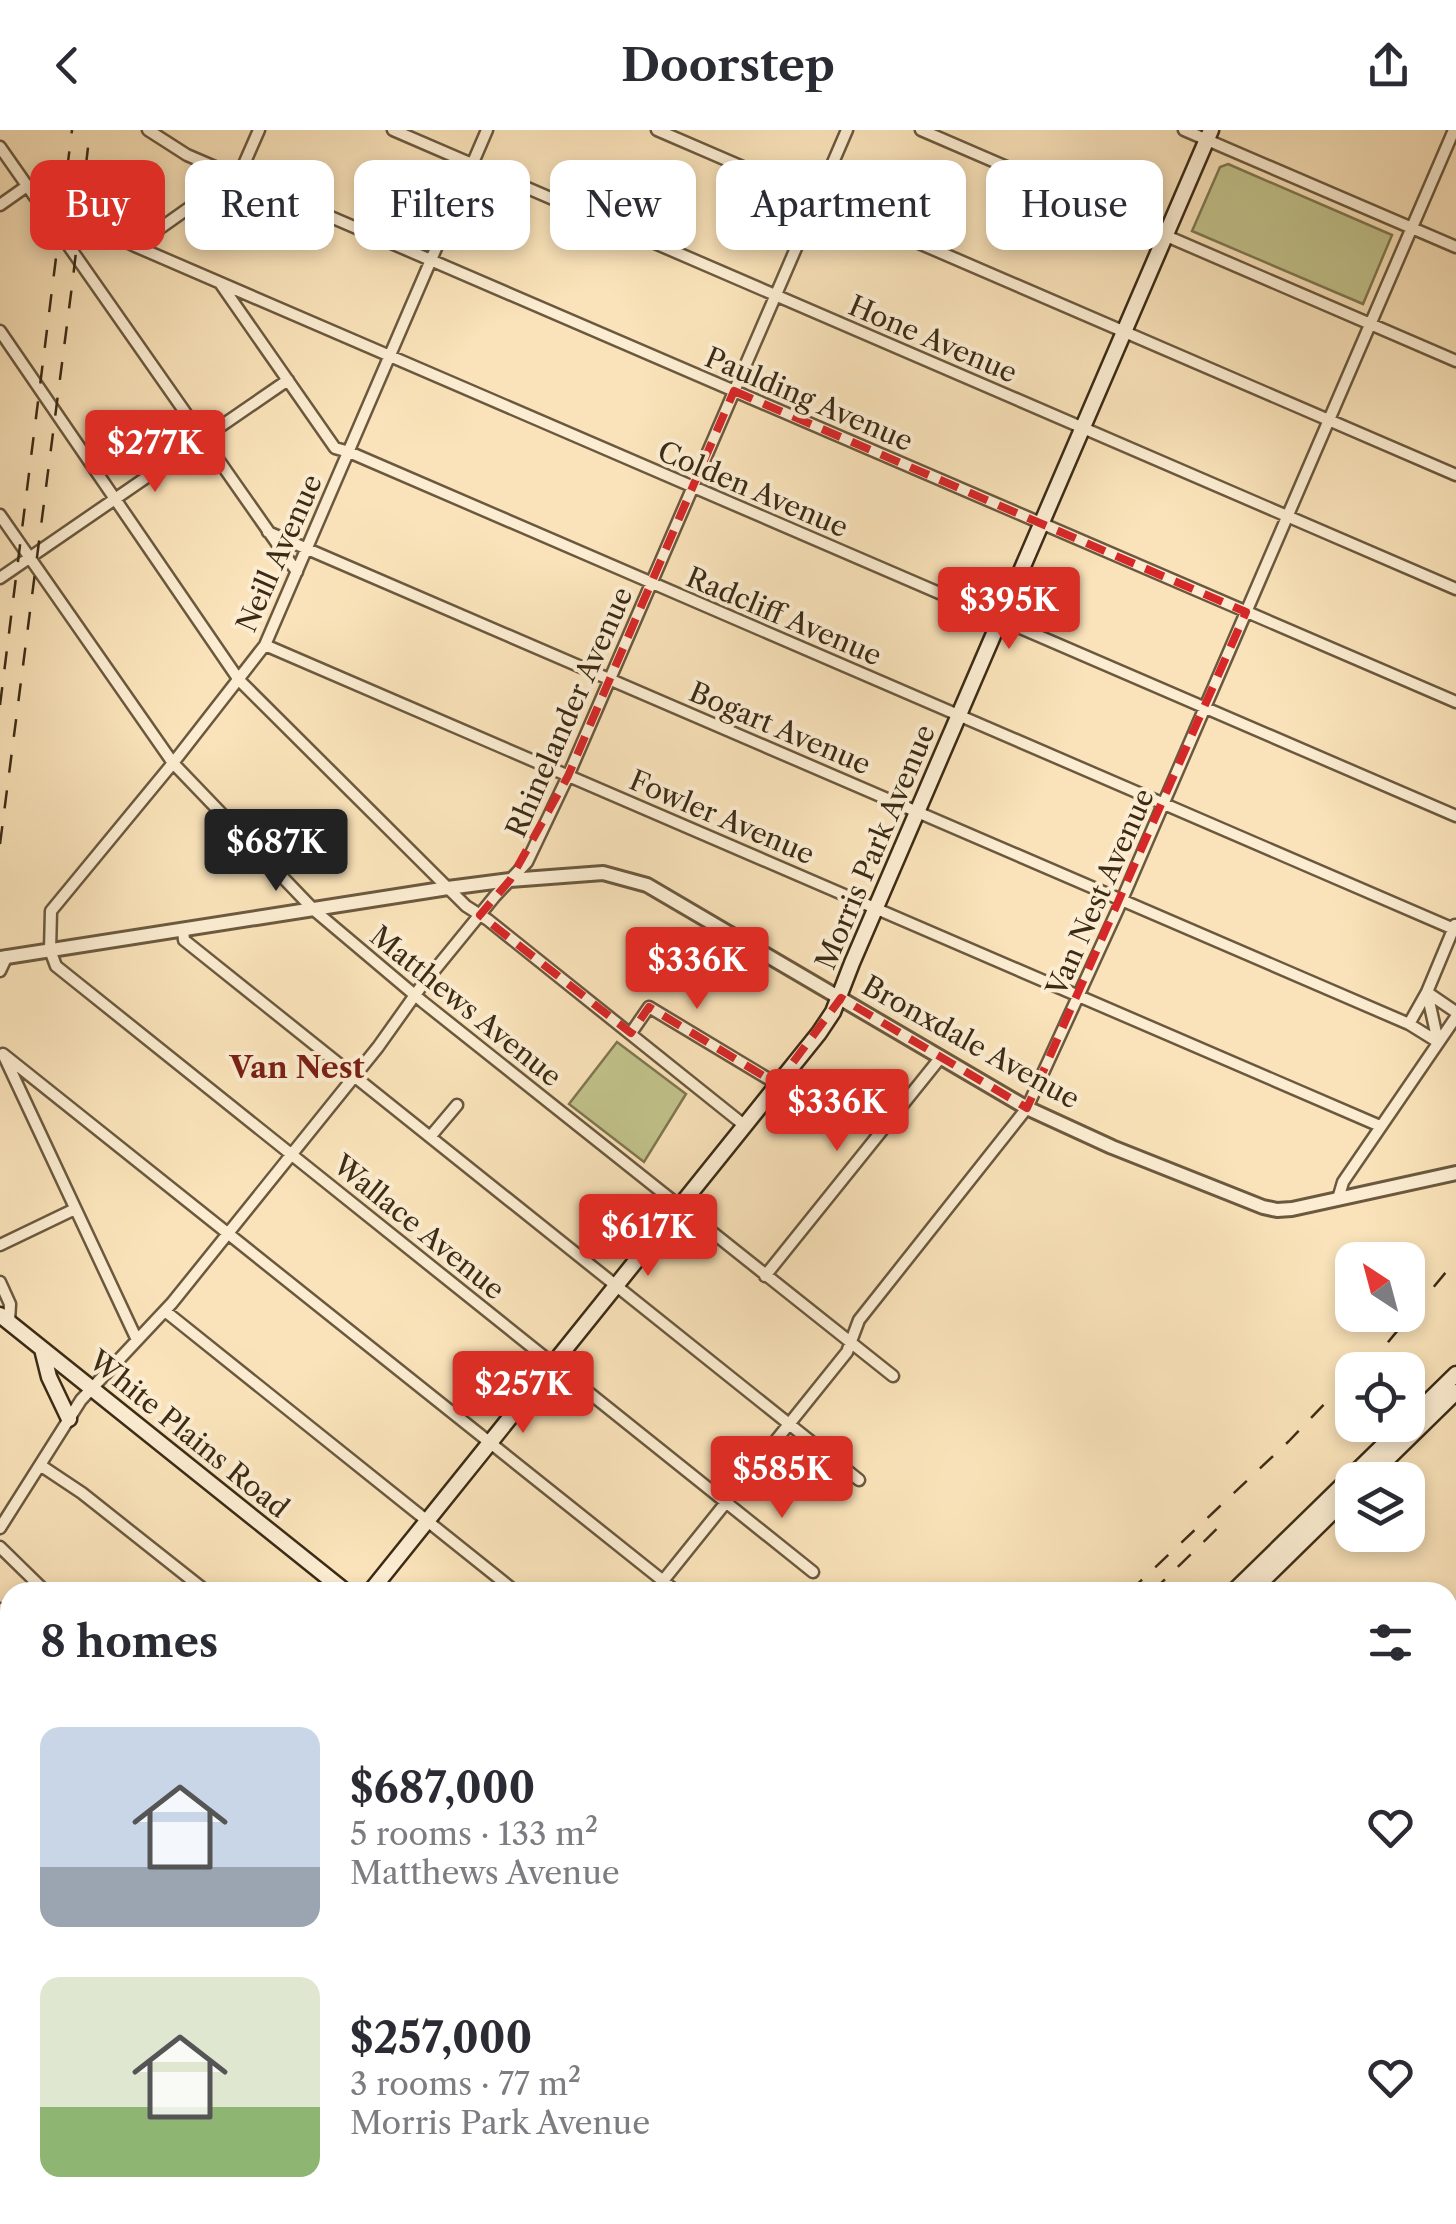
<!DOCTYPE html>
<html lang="en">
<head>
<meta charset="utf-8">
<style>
  body { margin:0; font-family:"Libre Caslon Text",serif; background:#f7f7f7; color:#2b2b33; height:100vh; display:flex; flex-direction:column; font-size:38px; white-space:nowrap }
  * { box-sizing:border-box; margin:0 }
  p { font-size:32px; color:#7c7c81 }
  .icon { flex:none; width:55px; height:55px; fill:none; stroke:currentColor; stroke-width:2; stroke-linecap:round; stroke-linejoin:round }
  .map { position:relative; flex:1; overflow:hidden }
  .panel { position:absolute; left:0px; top:1452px; width:1458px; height:642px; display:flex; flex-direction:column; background:#fff; border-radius:30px 30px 0 0; box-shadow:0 5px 15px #0003 }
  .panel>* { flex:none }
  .hud { position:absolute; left:30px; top:30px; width:1398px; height:90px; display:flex; gap:20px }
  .needle { width:65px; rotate:324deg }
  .fabs { position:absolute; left:1335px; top:1112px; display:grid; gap:20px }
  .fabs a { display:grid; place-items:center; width:90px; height:90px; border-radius:20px; background:#fff; box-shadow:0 5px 15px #0003; font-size:50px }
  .price { position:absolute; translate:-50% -85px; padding:0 22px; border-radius:10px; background:#d93025; color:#fff; font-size:32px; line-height:65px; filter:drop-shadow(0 2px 5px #0008) }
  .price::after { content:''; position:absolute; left:50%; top:60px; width:30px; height:22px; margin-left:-15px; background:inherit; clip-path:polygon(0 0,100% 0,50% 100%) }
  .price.active { background:#222; color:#fff }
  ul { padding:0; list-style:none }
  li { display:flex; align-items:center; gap:30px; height:250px; padding:0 40px }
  li span { display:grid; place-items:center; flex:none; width:280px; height:200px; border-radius:20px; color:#555 }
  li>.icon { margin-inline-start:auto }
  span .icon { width:120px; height:120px; fill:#fffc; stroke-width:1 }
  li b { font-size:42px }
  h2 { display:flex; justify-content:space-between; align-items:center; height:120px; padding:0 40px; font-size:42px }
  .pill { padding:0 35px; border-radius:20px; background:#fff; box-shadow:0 5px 15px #0003; font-size:35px; line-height:90px }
  .pill.active { background:#d93025; color:#fff }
  header { display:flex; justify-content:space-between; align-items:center; height:130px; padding:0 40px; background:#fff; font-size:45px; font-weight:700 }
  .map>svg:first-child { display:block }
  .green { fill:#c2c38c; stroke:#7e7751; stroke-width:2.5 }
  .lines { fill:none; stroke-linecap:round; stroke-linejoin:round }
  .minor-casing { stroke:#6b593f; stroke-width:15 }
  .tertiary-casing { stroke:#6b593f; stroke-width:18 }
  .secondary-casing { stroke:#3b2b16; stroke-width:19 }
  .motorway-casing { stroke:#3b2b16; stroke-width:22 }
  .minor { stroke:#fcedd2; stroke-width:10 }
  .tertiary { stroke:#fcedd2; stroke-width:12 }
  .secondary { stroke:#fcedd2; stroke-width:14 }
  .motorway { stroke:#fae3ba; stroke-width:18 }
  .rail { stroke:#3b2b16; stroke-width:2.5; stroke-dasharray:18 18; stroke-linecap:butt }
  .motorway-bridge-casing { stroke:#3b2b16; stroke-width:22; stroke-linecap:butt }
  .motorway-bridge { stroke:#fae3ba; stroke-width:18 }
  .marked { fill:none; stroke:#d62828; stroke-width:8; stroke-dasharray:20 12; stroke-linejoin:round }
  .labels { text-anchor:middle; stroke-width:8; stroke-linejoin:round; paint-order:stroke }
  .street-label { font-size:28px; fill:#3b2b16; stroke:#fcedd2 }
  .neighbourhood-label { font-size:30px; font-weight:bold; fill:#7a1f14; stroke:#fcedd2 }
</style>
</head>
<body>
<header><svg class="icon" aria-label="back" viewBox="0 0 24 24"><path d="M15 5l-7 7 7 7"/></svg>Doorstep<svg class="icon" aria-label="share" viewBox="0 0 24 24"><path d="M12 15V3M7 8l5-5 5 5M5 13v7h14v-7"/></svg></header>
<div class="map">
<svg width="1456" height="2094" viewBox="0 0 1456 2094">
  <rect width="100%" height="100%" fill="#fae3ba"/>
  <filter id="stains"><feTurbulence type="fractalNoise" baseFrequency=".002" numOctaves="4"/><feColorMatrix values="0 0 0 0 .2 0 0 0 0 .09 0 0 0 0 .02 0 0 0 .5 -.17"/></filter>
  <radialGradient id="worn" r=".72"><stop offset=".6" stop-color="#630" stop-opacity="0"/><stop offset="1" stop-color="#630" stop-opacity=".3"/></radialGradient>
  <path class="green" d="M1228 34 1392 105 1363 174 1192 101 1220 37Z
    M617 912 686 964 644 1032 569 974Z"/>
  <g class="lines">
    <g class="minor-casing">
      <path id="minor" d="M148 0 187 25 1456 572
        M393 0 1456 459
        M487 0 265 515 173 633 51 781 50 820 56 836 813 1442
        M657 0 1456 345
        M921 0 1456 231
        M1184 0 1456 117
        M0 17 35 67 135 116 1456 686
        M0 75 27 56
        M50 75 51 88 54 95 297 442
        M135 116 241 41 259 0
        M220 153 335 318 349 322 1456 800
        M0 201 239 550 466 776 488 790 744 995
        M0 385 173 633 314 780 423 872 893 1246
        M268 402 1409 894 1438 912
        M0 448 288 250
        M265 515 1380 996
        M183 800 184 810 859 1350
        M0 841 7 826
        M1427 862 1438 912
        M1428 863 1456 882
        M1409 894 1427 862 1455 795
        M631 903 649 877 777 954
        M3 924 677 1462
        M4 926 137 1210
        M430 1007 457 975
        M1338 1069 1343 1052 1456 887
        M0 1115 75 1079
        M765 1146 941 927
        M0 1152 10 1174 9 1192
        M165 1181 516 1462
        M40 1335 82 1363 207 1462
        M0 1398 81 1270 172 1173 378 917 420 858 495 766 527 732 568 646 847 0
        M0 1417 46 1462
        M654 1462 847 1222 859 1190 1027 978 1118 779 1454 0
        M0 1479 10 1484
        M1448 1696 1456 1699
        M1448 2057 1456 2056
        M258 2085 292 2094
        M809 2085 823 2094
        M985 2085 994 2094
        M1223 2085 1232 2094
        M381 2094 383 2085
        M908 2094 913 2085
        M1408 2094 1412 2085"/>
    </g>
    <g class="tertiary-casing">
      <path id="tertiary" d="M0 828 448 758 510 750 603 743 647 755 1027 978 1112 1017 1263 1077 1277 1080 1292 1079 1456 1043
        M1448 1841 1456 1835
        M1448 1931 1456 1937"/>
    </g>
    <g class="secondary-casing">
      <path id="secondary" d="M0 1185 346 1462
        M42 1219 49 1247 69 1289
        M1408 1291 1456 1244
        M1366 1350 1456 1262
        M370 1462 819 903 833 882 852 833 1211 0
        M1233 1462 1404 1295
        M1251 1462 1352 1363
        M101 2085 102 2094
        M1136 2085 1145 2094
        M701 2094 707 2085"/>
    </g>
    <g class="motorway-casing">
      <path id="motorway" d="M0 2065 10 2085"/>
    </g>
    <use href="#minor" class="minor"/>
    <use href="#tertiary" class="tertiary"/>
    <use href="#secondary" class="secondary"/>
    <use href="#motorway" class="motorway"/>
    <path class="rail" d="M0 575 72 0
      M0 714 73 148 90 0
      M1365 1240 1456 1130
      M1129 1462 1289 1311 1352 1245
      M1152 1462 1227 1389
      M0 1744 10 1775
      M0 1776 10 1807
      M0 1828 10 1869
      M16 2094 18 2085
      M632 2094 636 2085
      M651 2094 656 2085"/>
    <g class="motorway-bridge-casing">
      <path id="motorway-bridge" d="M10 2085 14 2094"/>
    </g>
    <use href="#motorway-bridge" class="motorway-bridge"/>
  </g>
  <path class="marked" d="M734 261 1246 482 1027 978 841 868 777 954 649 877 631 903 480 785 510 750 568 646Z"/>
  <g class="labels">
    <g class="street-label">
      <text transform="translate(933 209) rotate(23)" y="10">Hone Avenue</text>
      <text transform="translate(809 269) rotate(23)" y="10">Paulding Avenue</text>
      <text transform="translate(753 359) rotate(23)" y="10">Colden Avenue</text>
      <text transform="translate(279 423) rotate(-66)" y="10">Neill Avenue</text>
      <text transform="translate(784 486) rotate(23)" y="10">Radcliff Avenue</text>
      <text transform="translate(569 582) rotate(-66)" y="10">Rhinelander Avenue</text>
      <text transform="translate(780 598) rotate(23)" y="10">Bogart Avenue</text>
      <text transform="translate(722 687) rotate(23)" y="10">Fowler Avenue</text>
      <text transform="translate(875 717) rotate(-67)" y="10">Morris Park Avenue</text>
      <text transform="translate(1100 762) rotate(-66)" y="10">Van Nest Avenue</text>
      <text transform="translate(466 876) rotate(39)" y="10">Matthews Avenue</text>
      <text transform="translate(971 912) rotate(29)" y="10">Bronxdale Avenue</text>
      <text transform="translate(419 1097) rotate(39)" y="10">Wallace Avenue</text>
      <text transform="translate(189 1304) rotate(39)" y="10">White Plains Road</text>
    </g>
    <g class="neighbourhood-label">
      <text x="297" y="948">Van Nest</text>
    </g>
  </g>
  <rect width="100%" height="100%" filter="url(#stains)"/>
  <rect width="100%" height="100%" fill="url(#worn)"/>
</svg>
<div class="fabs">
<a><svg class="needle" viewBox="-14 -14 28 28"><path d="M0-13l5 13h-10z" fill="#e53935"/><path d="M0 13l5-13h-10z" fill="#7c7c81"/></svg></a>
<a><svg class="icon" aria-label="locate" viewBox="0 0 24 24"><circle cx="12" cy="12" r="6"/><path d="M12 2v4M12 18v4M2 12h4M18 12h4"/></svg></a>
<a><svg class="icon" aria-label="layers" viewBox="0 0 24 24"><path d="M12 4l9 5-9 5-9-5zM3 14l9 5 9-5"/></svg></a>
</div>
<b class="price" style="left:155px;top:365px">$277K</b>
<b class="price" style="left:1009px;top:522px">$395K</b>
<b class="price active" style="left:276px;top:764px">$687K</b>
<b class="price" style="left:697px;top:882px">$336K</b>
<b class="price" style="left:837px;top:1024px">$336K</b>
<b class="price" style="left:648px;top:1149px">$617K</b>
<b class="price" style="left:523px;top:1306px">$257K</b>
<b class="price" style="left:782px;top:1391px">$585K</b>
<div class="hud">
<a class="pill active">Buy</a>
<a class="pill">Rent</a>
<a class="pill">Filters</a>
<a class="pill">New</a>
<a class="pill">Apartment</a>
<a class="pill">House</a>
</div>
<section class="panel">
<h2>8 homes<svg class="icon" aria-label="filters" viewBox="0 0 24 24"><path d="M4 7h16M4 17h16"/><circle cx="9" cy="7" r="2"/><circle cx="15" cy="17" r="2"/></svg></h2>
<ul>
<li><span style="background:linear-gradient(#c9d6e8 70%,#9aa5b1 0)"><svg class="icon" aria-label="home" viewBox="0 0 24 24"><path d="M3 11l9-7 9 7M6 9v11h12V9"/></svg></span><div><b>$687,000</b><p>5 rooms · 133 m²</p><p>Matthews Avenue</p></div><svg class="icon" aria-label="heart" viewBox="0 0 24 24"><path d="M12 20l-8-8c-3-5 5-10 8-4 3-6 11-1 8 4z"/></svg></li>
<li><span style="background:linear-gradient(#dfe7d0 65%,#8fb573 0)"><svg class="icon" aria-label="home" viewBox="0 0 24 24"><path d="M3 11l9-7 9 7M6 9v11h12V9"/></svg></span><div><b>$257,000</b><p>3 rooms · 77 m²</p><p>Morris Park Avenue</p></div><svg class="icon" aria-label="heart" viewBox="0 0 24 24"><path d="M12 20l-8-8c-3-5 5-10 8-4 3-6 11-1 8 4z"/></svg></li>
</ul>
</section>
</div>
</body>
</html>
